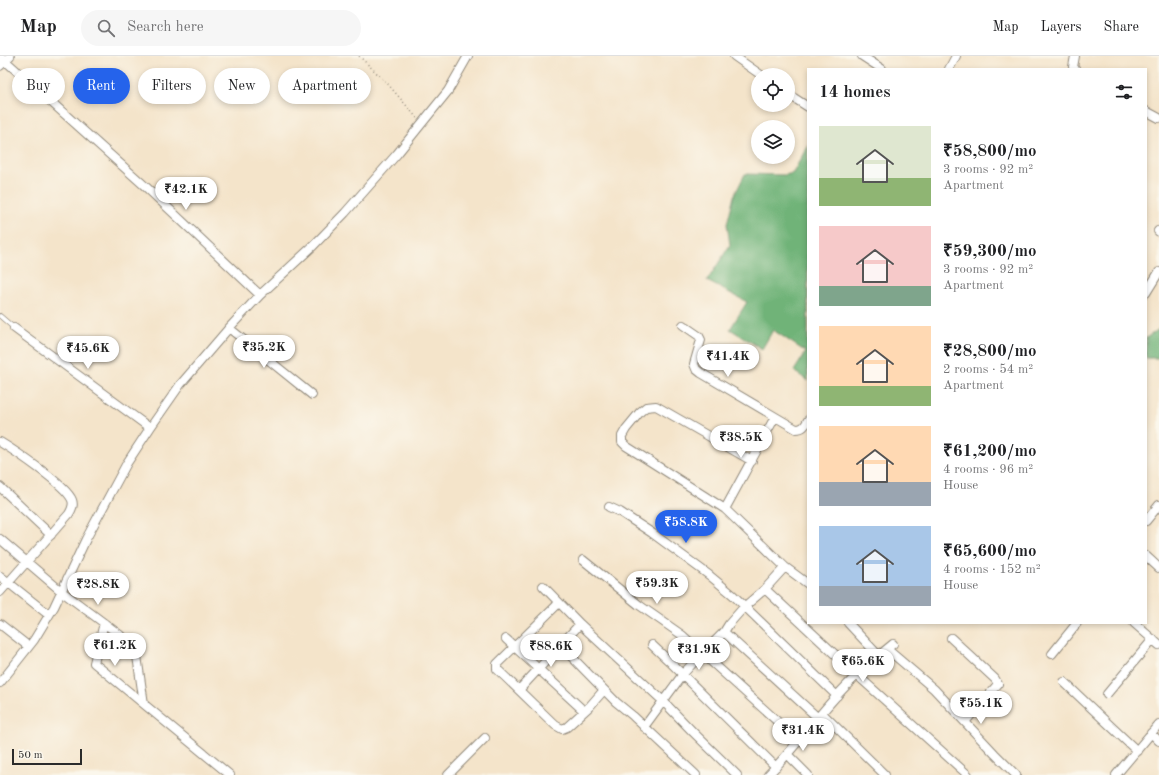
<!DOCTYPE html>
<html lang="en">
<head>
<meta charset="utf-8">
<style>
  body { margin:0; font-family:"Old Standard TT",serif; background:#f6f6f6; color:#202124; height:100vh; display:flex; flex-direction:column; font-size:15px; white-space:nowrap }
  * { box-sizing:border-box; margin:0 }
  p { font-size:13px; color:#757577 }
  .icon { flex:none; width:22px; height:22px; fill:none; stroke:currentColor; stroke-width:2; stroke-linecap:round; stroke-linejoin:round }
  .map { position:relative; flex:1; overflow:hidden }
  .side { position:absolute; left:807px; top:12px; width:340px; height:556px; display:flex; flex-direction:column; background:#fff; border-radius:0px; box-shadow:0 2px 6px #0003 }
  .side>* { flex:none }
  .banner { position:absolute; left:12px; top:12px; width:380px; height:36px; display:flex; gap:8px }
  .buttons { position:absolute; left:751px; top:12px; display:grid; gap:8px }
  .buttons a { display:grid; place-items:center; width:44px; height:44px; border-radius:50%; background:#fff; box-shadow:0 2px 6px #0003; font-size:20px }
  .scale { position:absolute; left:12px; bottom:10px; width:70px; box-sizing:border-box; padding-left:4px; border:2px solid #2b2b2b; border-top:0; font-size:11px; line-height:14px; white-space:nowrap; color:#2b2b2b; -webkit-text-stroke:3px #fbf7ec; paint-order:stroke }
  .price { position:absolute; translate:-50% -34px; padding:0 9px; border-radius:14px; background:#fff; color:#222; font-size:13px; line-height:26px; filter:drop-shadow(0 1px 2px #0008) }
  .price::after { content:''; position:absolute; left:50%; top:24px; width:12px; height:9px; margin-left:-6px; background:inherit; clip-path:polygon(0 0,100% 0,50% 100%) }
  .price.current { background:#2563eb; color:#fff }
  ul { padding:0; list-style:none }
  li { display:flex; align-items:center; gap:12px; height:100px; padding:0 12px }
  li span { display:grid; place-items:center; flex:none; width:112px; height:80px; border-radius:0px; color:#555 }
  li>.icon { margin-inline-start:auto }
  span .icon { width:48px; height:48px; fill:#fffc; stroke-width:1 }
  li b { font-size:17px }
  h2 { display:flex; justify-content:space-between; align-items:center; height:48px; padding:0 12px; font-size:17px }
  .chip { padding:0 14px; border-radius:18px; background:#fff; box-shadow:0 2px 6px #0003; font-size:14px; line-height:36px }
  .chip.current { background:#2563eb; color:#fff }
  header { display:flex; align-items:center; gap:24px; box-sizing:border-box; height:56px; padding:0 20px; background:#fff; border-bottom:1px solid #e0e0e0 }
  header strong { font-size:19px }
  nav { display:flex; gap:22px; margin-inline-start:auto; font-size:14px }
  .search { width:280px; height:36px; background:#f6f6f6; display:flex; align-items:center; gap:10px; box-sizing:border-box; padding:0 14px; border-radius:22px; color:#757577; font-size:15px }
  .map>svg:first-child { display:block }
  .forest { fill:#70b378; stroke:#4e6f52 }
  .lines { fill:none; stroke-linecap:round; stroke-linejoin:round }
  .service-casing { stroke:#90887a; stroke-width:5.5 }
  .minor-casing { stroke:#90887a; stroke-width:10 }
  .path { stroke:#90887a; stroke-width:1.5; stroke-dasharray:1 3; stroke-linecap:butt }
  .service { stroke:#fff; stroke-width:4 }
  .minor { stroke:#fff; stroke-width:8 }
</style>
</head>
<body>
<header>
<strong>Map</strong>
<div class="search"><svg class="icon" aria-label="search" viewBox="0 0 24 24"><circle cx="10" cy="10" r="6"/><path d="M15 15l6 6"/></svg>Search here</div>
<nav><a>Map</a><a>Layers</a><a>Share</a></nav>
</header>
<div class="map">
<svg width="1159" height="719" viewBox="0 0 1159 719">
  <rect width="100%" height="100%" fill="#fbf7ec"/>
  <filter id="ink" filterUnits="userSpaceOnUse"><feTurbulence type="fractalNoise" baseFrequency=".025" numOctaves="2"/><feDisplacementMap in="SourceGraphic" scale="8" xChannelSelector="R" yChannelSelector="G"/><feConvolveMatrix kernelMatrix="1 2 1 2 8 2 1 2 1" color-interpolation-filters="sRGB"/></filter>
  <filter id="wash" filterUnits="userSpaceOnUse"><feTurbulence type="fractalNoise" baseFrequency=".012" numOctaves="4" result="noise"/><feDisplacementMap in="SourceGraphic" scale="16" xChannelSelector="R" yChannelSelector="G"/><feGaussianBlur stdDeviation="0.9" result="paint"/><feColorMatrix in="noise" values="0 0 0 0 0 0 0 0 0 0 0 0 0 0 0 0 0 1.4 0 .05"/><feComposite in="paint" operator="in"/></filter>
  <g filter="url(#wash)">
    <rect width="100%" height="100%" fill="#f4e4ca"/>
    <path class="forest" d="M808 89V325L794 315 806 296 773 274 762 293 730 273 747 246 707 225 730 189 727 168 734 140 745 118 785 119 793 117Z
      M1159 273V302H1146V282Z"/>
  </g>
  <g filter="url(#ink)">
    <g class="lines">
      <g class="service-casing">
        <path id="service" d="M0 260 14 272"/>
      </g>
      <g class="minor-casing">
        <path id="minor" d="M0 0 146 131 260 239
          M734 0 761 19
          M862 0 882 13
          M0 10 10 0
          M949 13 956 0
          M1075 13 1073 11 1075 0
          M788 38 808 51
          M1146 55 1159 62
          M1158 175 1159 176
          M1146 237 1159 216
          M683 269 699 280 701 284 694 308 696 313 701 317 796 373C803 373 805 370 808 364
          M14 272 150 372
          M229 272 312 339
          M0 386C15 395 66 429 72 444 74 449 72 453 69 458L0 536
          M752 405 656 350 646 351 640 356 626 373 622 380V386L626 390 725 453 785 511 808 528
          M0 431 51 479
          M609 451 620 456 652 477 709 519 733 539 837 640
          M725 453 775 361
          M1146 465 1159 449
          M0 483 61 535 120 579 137 600 144 648
          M1146 500 1159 512
          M583 504 639 549 682 579 799 685
          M0 520 49 559
          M543 530 580 568 663 645 693 676 737 719
          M765 533 857 619 968 719
          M559 547 497 608V613L555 669 562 673 567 671 590 650 604 634
          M104 567 94 607 230 719
          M848 567 879 600
          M1134 567 1159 589
          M0 568 28 590
          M724 576 818 662
          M951 582 995 623 998 628 965 666
          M506 583 584 655
          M560 589 616 646 633 660 696 719
          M652 589 668 604 776 711
          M887 593 934 633 995 698 1016 719
          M1052 598 1077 567
          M1064 626 1137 695
          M0 627 34 584 54 551 86 483 127 407 150 372 180 329 229 272 260 239 313 190 345 157 397 98 448 35 468 0
          M519 634 580 568
          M1107 638 1153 583
          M822 657 885 719
          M644 671 683 618 693 607 705 599 712 588 724 576 729 568 744 551 765 533 785 511
          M1151 677 1159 685
          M788 699 808 719
          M448 719 485 682
          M768 719C796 691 819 657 847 629 861 614 877 601 893 588
          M1116 719 1159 668"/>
      </g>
      <path class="path" d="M359 0 387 27 417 62"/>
      <use href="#service" class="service"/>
      <use href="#minor" class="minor"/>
    </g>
  </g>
</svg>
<div class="buttons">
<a><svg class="icon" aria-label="locate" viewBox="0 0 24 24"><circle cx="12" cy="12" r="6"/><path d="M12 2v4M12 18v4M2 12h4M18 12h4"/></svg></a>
<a><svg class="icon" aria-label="layers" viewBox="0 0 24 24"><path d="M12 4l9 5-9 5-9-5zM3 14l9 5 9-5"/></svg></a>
</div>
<div class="scale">50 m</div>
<b class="price" style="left:186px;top:155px">₹42.1K</b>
<b class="price" style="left:264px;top:313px">₹35.2K</b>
<b class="price" style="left:88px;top:314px">₹45.6K</b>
<b class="price" style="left:728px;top:322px">₹41.4K</b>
<b class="price" style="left:741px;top:403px">₹38.5K</b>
<b class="price current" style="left:686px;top:488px">₹58.8K</b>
<b class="price" style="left:657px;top:549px">₹59.3K</b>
<b class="price" style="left:98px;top:550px">₹28.8K</b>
<b class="price" style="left:115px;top:611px">₹61.2K</b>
<b class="price" style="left:551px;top:612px">₹88.6K</b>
<b class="price" style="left:699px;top:615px">₹31.9K</b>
<b class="price" style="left:863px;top:627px">₹65.6K</b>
<b class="price" style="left:981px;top:669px">₹55.1K</b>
<b class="price" style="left:803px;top:696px">₹31.4K</b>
<div class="banner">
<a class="chip">Buy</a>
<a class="chip current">Rent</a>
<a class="chip">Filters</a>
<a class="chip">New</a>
<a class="chip">Apartment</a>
</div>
<section class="side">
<h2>14 homes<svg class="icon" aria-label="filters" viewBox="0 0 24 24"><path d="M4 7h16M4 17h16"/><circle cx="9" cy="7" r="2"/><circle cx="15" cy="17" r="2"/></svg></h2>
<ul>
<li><span style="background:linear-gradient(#dfe7d0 65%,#8fb573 0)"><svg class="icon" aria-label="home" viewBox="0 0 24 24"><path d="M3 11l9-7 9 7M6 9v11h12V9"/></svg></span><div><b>₹58,800/mo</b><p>3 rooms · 92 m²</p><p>Apartment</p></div></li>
<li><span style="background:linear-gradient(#f6c9c9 75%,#7fa58c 0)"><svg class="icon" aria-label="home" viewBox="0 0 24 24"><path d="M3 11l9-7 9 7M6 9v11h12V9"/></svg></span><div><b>₹59,300/mo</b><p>3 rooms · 92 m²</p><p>Apartment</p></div></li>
<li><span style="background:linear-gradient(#ffd9b3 75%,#8fb573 0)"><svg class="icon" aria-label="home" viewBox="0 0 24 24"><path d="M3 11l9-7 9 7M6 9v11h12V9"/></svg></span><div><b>₹28,800/mo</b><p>2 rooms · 54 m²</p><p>Apartment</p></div></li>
<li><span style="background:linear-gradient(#ffd9b3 70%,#9aa5b1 0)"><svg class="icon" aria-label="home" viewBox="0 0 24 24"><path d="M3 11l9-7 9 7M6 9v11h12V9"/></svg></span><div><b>₹61,200/mo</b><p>4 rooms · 96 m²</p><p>House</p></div></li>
<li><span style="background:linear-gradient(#a9c7e8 75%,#9aa5b1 0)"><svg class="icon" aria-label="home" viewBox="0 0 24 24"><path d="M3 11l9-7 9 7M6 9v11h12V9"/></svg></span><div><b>₹65,600/mo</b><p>4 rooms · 152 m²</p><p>House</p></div></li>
</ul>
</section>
</div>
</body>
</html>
